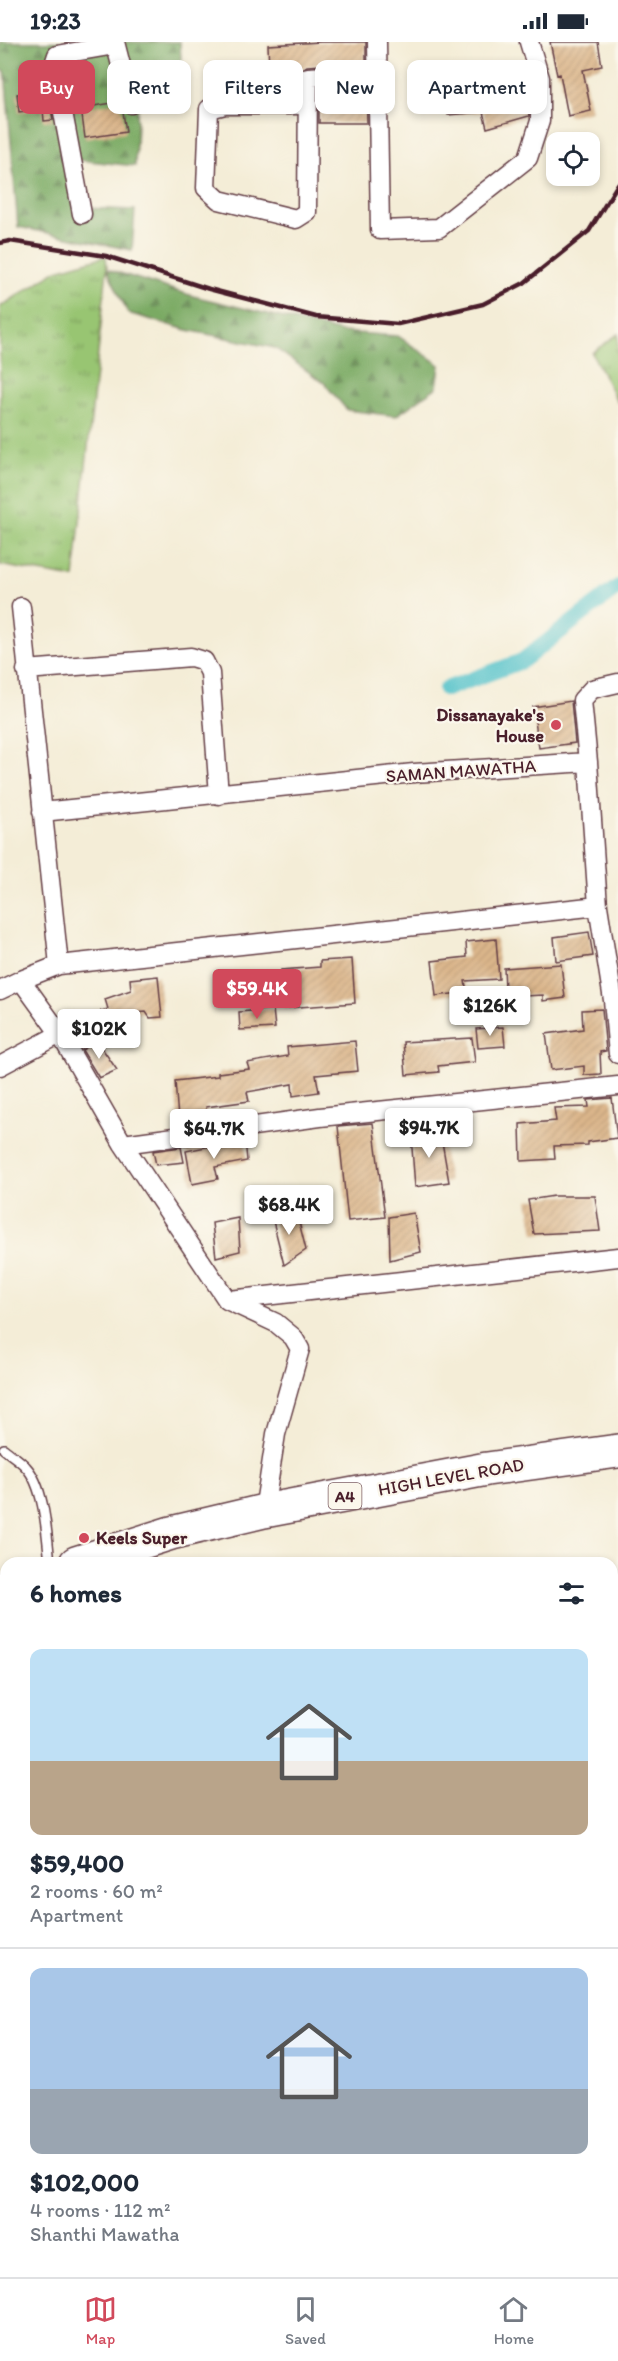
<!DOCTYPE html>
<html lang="en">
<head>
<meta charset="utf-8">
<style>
  body { margin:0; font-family:Itim,sans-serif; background:#f2f2f3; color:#1f2937; height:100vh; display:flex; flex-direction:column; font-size:22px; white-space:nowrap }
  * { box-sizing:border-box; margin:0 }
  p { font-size:20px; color:#747a83 }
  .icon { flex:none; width:33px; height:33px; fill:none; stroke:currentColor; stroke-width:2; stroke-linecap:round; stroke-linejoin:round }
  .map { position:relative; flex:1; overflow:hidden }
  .details { position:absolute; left:0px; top:1515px; width:618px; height:720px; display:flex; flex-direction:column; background:#fff; border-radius:18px 18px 0 0; box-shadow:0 3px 9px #0003 }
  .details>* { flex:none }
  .hud { position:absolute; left:18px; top:18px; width:582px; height:54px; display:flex; gap:12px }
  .fabs { position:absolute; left:546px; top:90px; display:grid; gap:12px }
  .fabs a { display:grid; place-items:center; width:54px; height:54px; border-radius:12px; background:#fff; box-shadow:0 3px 9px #0003; font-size:30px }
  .price { position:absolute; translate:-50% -51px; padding:0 14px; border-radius:6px; background:#fff; color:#222; font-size:20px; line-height:39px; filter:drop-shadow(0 2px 3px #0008) }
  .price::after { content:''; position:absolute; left:50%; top:36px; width:18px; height:14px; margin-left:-9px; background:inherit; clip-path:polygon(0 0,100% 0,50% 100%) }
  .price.on { background:#d1495b; color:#fff }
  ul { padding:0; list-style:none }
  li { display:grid; align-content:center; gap:12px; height:318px; padding:0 30px }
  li+li { border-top:2px solid #e0e1e3 }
  li span { display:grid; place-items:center; height:186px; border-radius:12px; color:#555 }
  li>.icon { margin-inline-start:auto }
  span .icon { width:108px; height:108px; fill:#fffc; stroke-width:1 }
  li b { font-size:26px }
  h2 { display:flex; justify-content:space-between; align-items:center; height:72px; padding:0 30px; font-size:26px }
  .tag { padding:0 21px; border-radius:12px; background:#fff; box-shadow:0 3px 9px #0003; font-size:21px; line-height:54px }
  .tag.on { background:#d1495b; color:#fff }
  .status { display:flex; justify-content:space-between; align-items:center; height:42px; padding:0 30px; background:#fff; direction:ltr }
  .status svg { height:16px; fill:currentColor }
  .tab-bar { display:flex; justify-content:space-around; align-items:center; height:84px; border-top:2px solid #e0e1e3; background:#fff; font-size:16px; color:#747a83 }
  .tab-bar a { display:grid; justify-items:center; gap:3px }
  .tab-bar .on { color:#d1495b }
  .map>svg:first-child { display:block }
  .industrial { fill:#d2bfc0 }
  .grass { fill:url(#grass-tufts); stroke:#71724e; stroke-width:1.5 }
  .forest { fill:url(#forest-firs); stroke:#626448; stroke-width:1.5 }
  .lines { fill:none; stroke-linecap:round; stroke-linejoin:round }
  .canal { stroke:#54c2ca; stroke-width:16 }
  .building { fill:url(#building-hatch) }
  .lane-casing { stroke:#643e45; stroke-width:12 }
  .street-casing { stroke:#643e45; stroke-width:21 }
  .highway-casing { stroke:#643e45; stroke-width:36 }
  .path { stroke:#643e45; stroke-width:3; stroke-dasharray:1.5 4.5; stroke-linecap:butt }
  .lane { stroke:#fff; stroke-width:9 }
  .street { stroke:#fff; stroke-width:18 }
  .highway { stroke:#fff; stroke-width:33 }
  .rail { stroke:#4a1f2b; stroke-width:4.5 }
  .poi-dot { fill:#d1495b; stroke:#fbf7ec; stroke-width:2 }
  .labels { text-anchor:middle; stroke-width:4.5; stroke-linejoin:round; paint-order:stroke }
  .shield { fill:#fbf7ec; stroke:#7f6065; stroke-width:1.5 }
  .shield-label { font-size:16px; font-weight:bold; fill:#4a1f2b }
  .poi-label { font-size:18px; font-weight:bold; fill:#4a1f2b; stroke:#fbf7ec; text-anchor:end }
  .street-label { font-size:18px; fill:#4a1f2b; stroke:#fbf7ec }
</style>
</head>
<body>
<div class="status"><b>19:23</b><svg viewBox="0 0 49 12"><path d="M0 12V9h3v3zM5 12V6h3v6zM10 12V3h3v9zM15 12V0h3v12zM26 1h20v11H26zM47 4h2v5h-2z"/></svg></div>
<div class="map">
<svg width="618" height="2235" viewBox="0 0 618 2235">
  <defs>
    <pattern id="grass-tufts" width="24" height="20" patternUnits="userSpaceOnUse" patternTransform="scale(1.5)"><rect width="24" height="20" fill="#98c572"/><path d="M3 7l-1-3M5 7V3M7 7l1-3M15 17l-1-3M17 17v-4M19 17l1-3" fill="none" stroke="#7e9f5e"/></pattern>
    <pattern id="forest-firs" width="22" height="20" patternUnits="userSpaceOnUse" patternTransform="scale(1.5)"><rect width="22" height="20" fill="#7aaa64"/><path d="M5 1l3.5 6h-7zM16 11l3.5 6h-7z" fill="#668a53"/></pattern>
    <pattern id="building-hatch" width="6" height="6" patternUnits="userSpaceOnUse" patternTransform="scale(1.5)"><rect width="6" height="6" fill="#dbb68b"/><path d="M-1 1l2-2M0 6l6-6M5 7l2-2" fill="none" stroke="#bd9c78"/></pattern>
  </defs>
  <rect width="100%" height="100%" fill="#fbf7ec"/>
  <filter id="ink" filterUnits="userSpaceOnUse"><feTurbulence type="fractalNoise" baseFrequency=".0167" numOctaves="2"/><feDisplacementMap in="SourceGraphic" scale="12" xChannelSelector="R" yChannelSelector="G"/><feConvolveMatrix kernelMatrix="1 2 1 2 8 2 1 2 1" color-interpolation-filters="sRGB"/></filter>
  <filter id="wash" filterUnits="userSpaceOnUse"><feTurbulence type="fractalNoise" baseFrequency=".008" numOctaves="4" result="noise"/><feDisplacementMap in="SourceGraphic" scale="24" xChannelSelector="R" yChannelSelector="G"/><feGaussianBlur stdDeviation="1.35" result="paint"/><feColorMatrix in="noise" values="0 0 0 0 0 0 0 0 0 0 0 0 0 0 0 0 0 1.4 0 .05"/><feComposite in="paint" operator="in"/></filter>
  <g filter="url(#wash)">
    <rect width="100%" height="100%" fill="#f4edd7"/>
    <path class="industrial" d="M414 1518H610L618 1530V1996L612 1995V1521H394Z
      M0 1600H6V1736L0 1715Z"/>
    <path class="grass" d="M106 214 107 227 74 536 0 523V265L57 228Z
      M618 292V361L592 311Z"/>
    <path class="forest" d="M0 0H180L183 51 138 58 135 124 79 118 82 166 135 168 132 208 18 185 5 29 0 28Z
      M107 227 193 254 342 290 398 294 440 323 437 345 396 374 347 368 324 341 275 306 187 288 128 271Z"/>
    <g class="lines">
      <path class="canal" d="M446 647 522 619 618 545"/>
    </g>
    <g id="blocks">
      <path class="building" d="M321 0H366V20L307 24 298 30 297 45 270 46 268 3Z
        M550 0H598L602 24 583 28 591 69 568 74 560 32 557 33Z
        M514 26 522 52 526 51 529 74 487 86 483 70 448 73 447 67 431 68 430 60H418L417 35 466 31V41Z
        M366 43 367 81H319V46Z
        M48 49 53 78 44 79 43 67 19 70 17 52Z
        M119 60 123 70 126 90 85 96 81 66Z
        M571 659 575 701 539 706 533 665Z
        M589 890 593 914 556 919 554 895Z
        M496 897 499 937 465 939 467 950 436 954 432 919 467 915 466 900Z
        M352 917 355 961 285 966 281 928 320 925V919Z
        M561 922 565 956 543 959V953L524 954 523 945 505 946 504 926Z
        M158 934 162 975 150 976 146 970 124 972 130 991 111 998 101 969 108 967 105 957 131 948 130 937Z
        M273 967 275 986 240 988 239 970Z
        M602 967 606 1009 600 1010 601 1032 584 1033V1024L551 1028 546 992 583 987 582 968Z
        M503 985 505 1004 478 1006 476 987Z
        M472 996 475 1020 438 1024 439 1030 406 1033 403 1000Z
        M97 999 117 1028 99 1036 82 1008Z
        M355 999 358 1029 316 1033 319 1050 293 1054 292 1042 247 1050 249 1059 206 1065 207 1073 178 1076 175 1039 218 1034V1031L249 1027 247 1021 288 1014 287 1005Z
        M612 1056 617 1096 588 1100V1103L554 1104 555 1117 521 1119 520 1082 556 1079 554 1066 589 1065 588 1058Z
        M373 1081 385 1175 348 1179 338 1084Z
        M440 1088 449 1140 415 1145 411 1093Z
        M245 1097 247 1119 215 1125 218 1137 192 1142 186 1109Z
        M181 1105 184 1120 156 1123 153 1109Z
        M554 1154H595L600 1189 534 1192 528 1158Z
        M296 1168 306 1208 284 1223 272 1175Z
        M414 1171 421 1210 390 1218 389 1175Z
        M238 1176 240 1209 216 1215 212 1181Z"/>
    </g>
  </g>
  <g filter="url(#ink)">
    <use href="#blocks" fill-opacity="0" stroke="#643e45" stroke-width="1.5"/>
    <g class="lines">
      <g class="lane-casing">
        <path id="lane" d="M4 1407C11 1413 20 1418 26 1425 45 1445 47 1495 50 1521"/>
      </g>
      <g class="street-casing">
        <path id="street" d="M115 0 131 62
          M377 0 380 188 439 186 528 116 540 79V36L529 0
          M307 63H225L209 67 206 146 219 158 296 177 307 170 308 35 377 31
          M82 172 54 22 57 13 115 3
          M21 565 59 923
          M26 628 191 615 204 619 210 631 219 753
          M588 720 582 658 592 647 618 641
          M42 770 414 731 588 720 598 864 613 958 618 1012
          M21 938 59 923 598 864
          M0 948 21 938 60 992 123 1102 227 1258 276 1281 293 1295 300 1307 276 1392 264 1469
          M0 1024 60 992
          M123 1102 320 1075 618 1044
          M229 1258 618 1215
          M0 2024 6 2026
          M612 2093 618 2095
          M612 2135 618 2128
          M0 2157 6 2159
          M206 2229 223 2235
          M542 2235 546 2229"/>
      </g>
      <g class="highway-casing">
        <path id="highway" d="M76 1521 171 1491 264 1469 487 1427 618 1409
          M0 1550 6 1547"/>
      </g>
      <path class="path" d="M285 2235 288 2229"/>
      <use href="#lane" class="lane"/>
      <use href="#street" class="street"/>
      <use href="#highway" class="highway"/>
      <path class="rail" d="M0 201 10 199 106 214 209 247 316 275 398 282 483 262 524 241 589 189 618 142"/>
    </g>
  </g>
  <g class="poi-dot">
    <circle cx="556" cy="683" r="6"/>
    <circle cx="84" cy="1496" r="6"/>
  </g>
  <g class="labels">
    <rect class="shield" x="328.5" y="1441" width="33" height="26" rx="4.5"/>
    <g class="shield-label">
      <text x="345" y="1460">A4</text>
    </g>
    <g class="poi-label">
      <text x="544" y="679">Dissanayake's<tspan x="544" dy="21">House</tspan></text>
      <text x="96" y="1502" text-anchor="start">Keels Super</text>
    </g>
    <g class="street-label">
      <text transform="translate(461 729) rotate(-4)" y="6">SAMAN MAWATHA</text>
      <text transform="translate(451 1435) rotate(-10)" y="6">HIGH LEVEL ROAD</text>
    </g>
  </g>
</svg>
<div class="fabs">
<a><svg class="icon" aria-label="locate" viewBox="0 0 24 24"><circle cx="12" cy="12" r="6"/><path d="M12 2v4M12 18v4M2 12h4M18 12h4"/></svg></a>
</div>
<b class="price on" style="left:257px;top:978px">$59.4K</b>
<b class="price" style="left:490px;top:995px">$126K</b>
<b class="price" style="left:99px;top:1018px">$102K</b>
<b class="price" style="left:429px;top:1117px">$94.7K</b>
<b class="price" style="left:214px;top:1118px">$64.7K</b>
<b class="price" style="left:289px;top:1194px">$68.4K</b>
<div class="hud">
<a class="tag on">Buy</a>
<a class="tag">Rent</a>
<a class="tag">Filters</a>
<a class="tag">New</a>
<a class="tag">Apartment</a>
</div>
<section class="details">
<h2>6 homes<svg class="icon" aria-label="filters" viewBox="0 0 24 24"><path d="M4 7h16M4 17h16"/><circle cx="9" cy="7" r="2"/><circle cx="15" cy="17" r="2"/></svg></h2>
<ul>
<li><span style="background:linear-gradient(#bfe0f5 60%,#b9a48a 0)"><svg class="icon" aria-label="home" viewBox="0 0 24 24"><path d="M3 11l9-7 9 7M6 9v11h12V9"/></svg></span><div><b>$59,400</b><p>2 rooms · 60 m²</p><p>Apartment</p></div></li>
<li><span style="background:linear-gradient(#a9c7e8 65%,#9aa5b1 0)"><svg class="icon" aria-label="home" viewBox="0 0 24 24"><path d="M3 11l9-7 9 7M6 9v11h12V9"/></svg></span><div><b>$102,000</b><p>4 rooms · 112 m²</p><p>Shanthi Mawatha</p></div></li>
</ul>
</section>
</div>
<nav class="tab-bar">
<a class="on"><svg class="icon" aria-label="map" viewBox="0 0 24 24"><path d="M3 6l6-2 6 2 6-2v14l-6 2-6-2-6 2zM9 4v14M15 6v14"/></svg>Map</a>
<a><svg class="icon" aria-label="saved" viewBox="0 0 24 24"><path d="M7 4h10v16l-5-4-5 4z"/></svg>Saved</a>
<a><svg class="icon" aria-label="home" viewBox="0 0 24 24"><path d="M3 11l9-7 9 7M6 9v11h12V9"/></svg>Home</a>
</nav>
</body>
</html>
